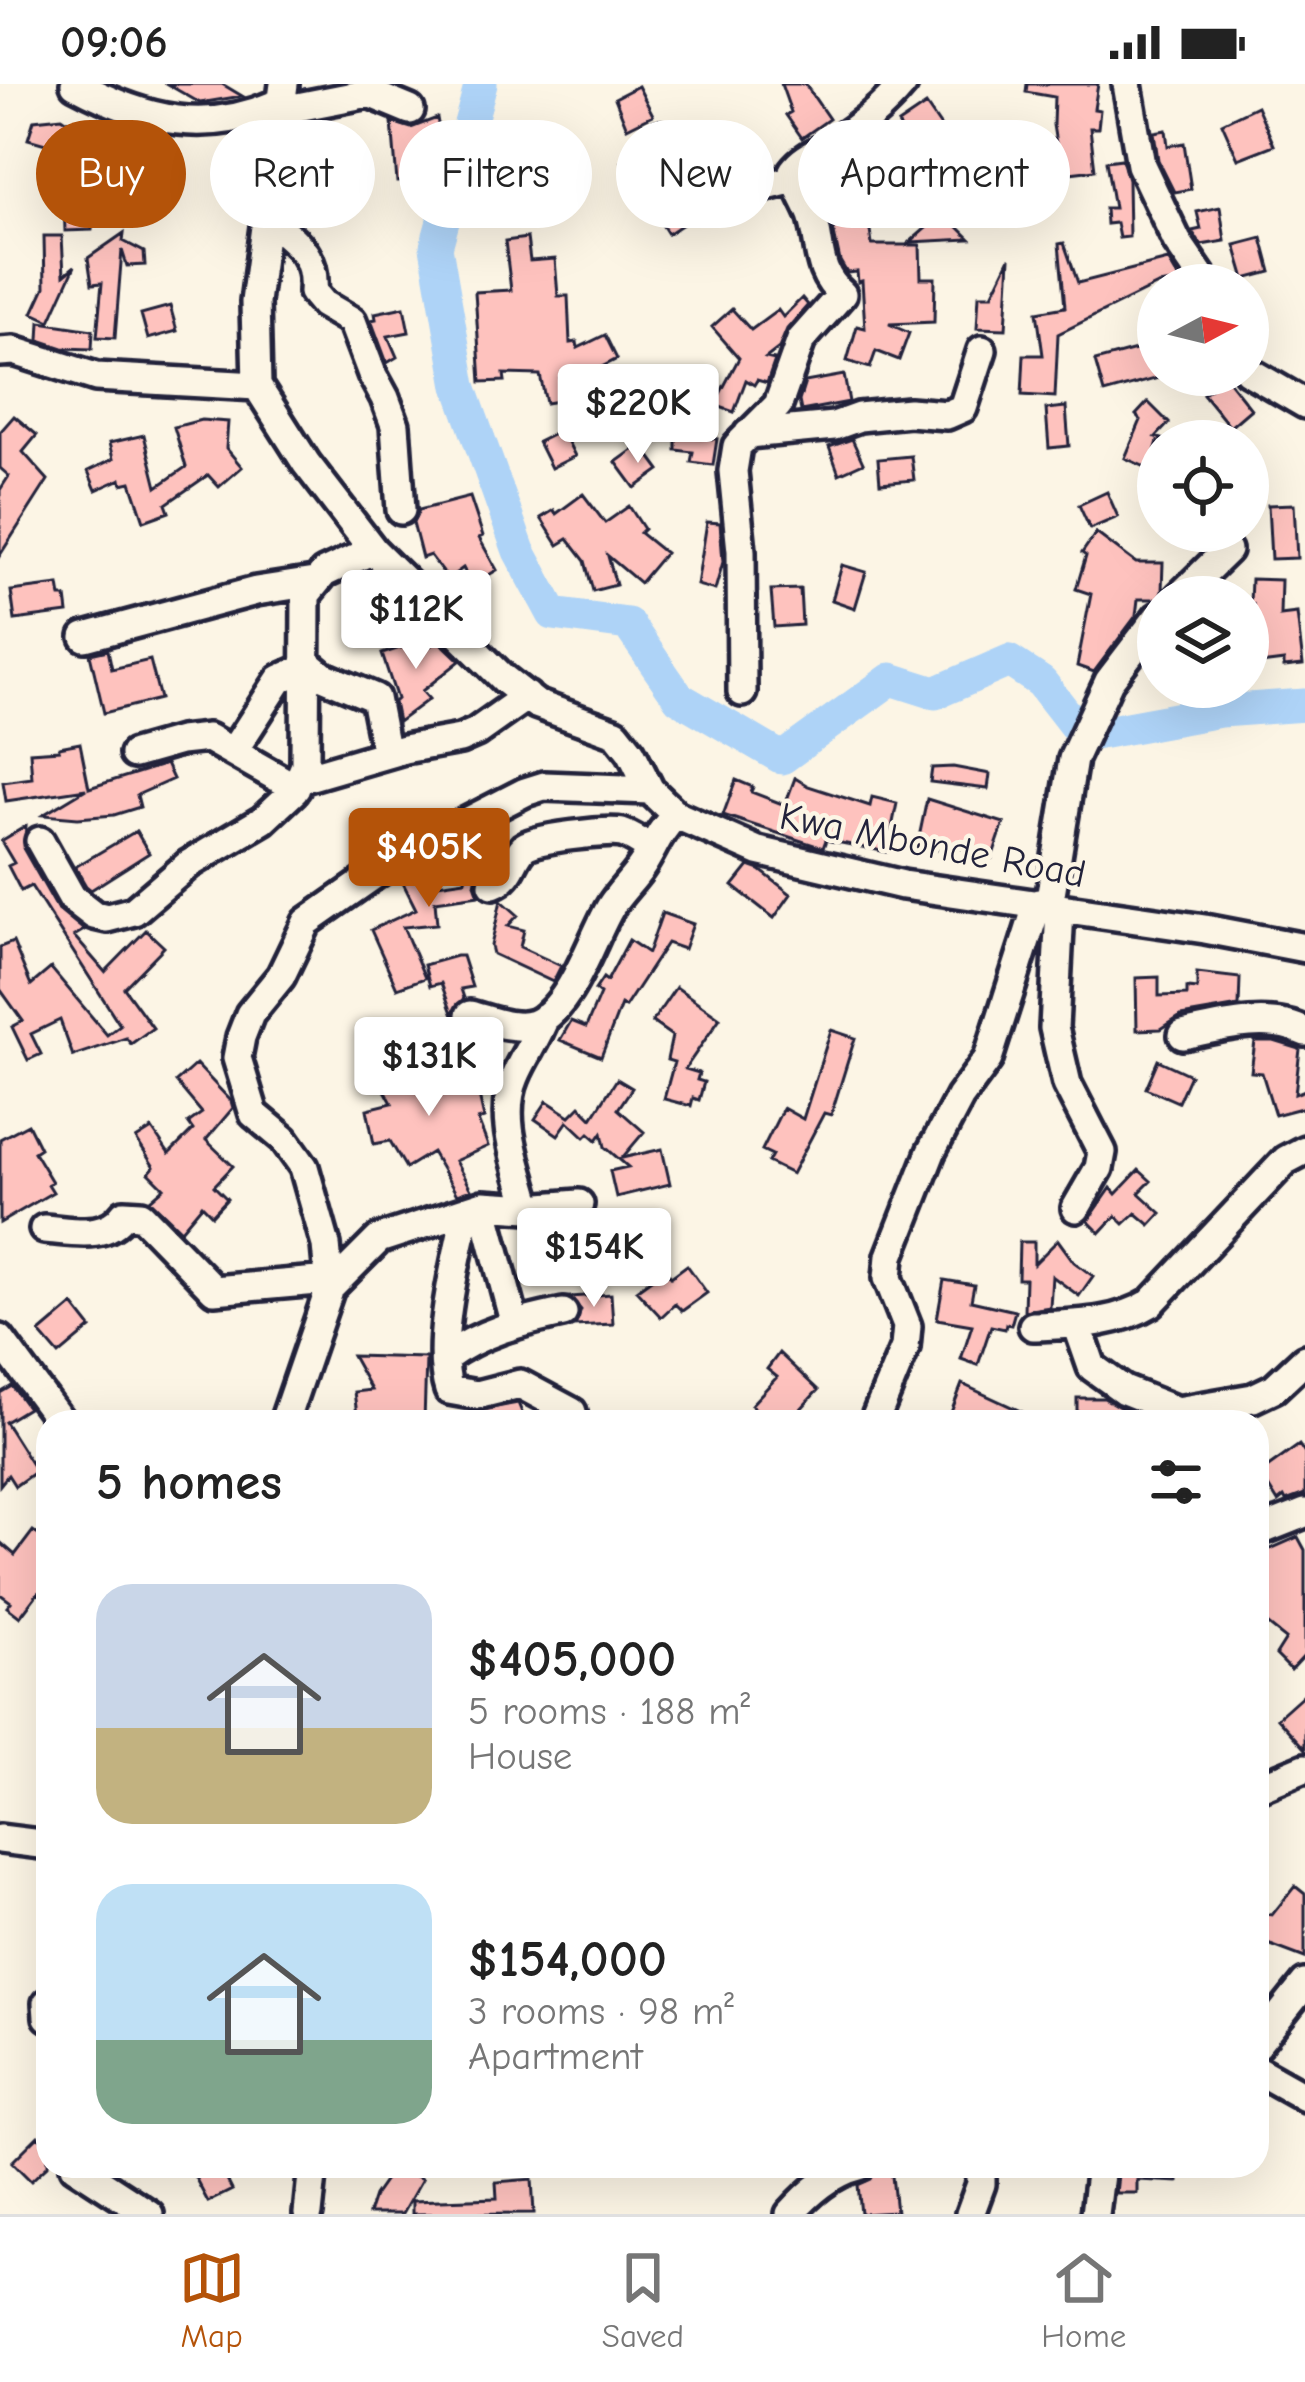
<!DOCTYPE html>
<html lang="en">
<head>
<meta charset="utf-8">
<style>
  body { margin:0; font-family:"Comic Neue",sans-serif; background:#f2f2f2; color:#222; height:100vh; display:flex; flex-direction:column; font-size:45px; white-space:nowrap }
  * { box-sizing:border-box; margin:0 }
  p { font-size:39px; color:#767676 }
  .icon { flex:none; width:66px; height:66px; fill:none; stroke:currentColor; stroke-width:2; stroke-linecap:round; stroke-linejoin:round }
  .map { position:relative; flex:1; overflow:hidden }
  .sheet { position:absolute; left:36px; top:1326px; width:1233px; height:768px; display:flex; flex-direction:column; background:#fff; border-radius:36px; box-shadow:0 12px 48px #0002 }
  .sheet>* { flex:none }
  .guide { position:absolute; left:36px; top:36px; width:1233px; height:108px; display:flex; gap:24px }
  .needle { width:78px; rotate:83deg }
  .tools { position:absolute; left:1137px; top:180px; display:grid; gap:24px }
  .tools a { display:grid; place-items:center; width:132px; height:132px; border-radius:50%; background:#fff; box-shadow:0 12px 48px #0002; font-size:60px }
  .price { position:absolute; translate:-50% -102px; padding:0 27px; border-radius:12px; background:#fff; color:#222; font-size:39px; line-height:78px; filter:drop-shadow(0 3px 6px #0008) }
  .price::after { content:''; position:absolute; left:50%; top:72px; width:36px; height:27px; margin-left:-18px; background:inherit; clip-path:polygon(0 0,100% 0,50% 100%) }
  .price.selected { background:#b45309; color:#fff }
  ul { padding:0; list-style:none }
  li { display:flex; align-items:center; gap:36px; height:300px; padding:0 60px }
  li span { display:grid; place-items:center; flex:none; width:336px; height:240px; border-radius:36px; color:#555 }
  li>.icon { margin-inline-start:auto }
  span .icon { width:144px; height:144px; fill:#fffc; stroke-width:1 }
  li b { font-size:51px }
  h2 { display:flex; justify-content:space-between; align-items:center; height:144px; padding:0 60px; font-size:51px }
  .pill { padding:0 42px; border-radius:54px; background:#fff; box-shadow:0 12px 48px #0002; font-size:42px; line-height:108px }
  .pill.selected { background:#b45309; color:#fff }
  .status { display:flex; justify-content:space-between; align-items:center; height:84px; padding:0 60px; background:#fff; direction:ltr }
  .status svg { height:33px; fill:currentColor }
  .tab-bar { display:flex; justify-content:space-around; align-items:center; height:168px; border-top:3px solid #e0e0e0; background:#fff; font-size:33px; color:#767676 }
  .tab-bar a { display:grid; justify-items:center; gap:6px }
  .tab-bar .selected { color:#b45309 }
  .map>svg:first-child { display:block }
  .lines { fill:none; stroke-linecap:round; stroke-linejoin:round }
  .river { stroke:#aed3f7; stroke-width:33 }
  .building { fill:#fec2be; stroke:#22223b; stroke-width:3 }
  .minor-casing { stroke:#22223b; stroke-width:36 }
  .minor { stroke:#fcf5e5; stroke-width:27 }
  .labels { text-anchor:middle; stroke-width:9; stroke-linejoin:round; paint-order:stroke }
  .street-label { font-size:39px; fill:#22223b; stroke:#fcf5e5 }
</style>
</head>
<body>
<div class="status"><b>09:06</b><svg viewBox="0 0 49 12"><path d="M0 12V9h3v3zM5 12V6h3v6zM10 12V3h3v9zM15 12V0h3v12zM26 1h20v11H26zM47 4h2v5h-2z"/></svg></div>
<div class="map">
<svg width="1305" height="2130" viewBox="0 0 1305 2130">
  <rect width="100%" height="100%" fill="#fcf5e5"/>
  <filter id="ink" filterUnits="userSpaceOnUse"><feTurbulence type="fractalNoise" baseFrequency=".00833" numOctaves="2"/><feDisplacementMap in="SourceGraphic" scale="24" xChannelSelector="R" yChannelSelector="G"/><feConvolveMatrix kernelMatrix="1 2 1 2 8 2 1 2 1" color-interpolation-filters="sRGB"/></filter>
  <g filter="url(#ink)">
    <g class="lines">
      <path class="river" d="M481 0 436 163 460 302 519 467 553 530 628 540 679 614 782 674 891 595 935 609 1009 577 1041 598 1083 652 1220 627 1305 621"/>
    </g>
    <path class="building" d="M167 0H222L242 12 200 19Z
      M781 0H805L829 35 802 54 786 31 791 28Z
      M1027 0H1098L1094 25 1100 26 1098 44H1090L1095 86 1061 90 1053 41 1054 13 1026 8Z
      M638 2 653 31 627 44 615 14Z
      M926 21 957 66 931 71 919 53 910 59 898 40Z
      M1257 22 1274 61 1238 75 1222 39Z
      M62 33 84 48 52 52 49 61 28 55 34 36Z
      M437 34 441 56 430 58 433 96 397 98 392 38 411 44Z
      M1166 46 1168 62 1184 59 1191 105 1174 108 1158 76 1154 48Z
      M637 68 683 140 668 150 622 78Z
      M1122 75 1128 96 1129 153 1119 154 1116 139 1106 140 1105 124H1114L1106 77Z
      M927 90 944 108 962 102 978 131 957 142 970 155 910 158 941 131 914 103Z
      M825 97 832 110 864 102 872 161H920L921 194H935L934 238 889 240 909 249 899 276 876 267 870 284 847 277 857 242 865 244 862 197 858 198 857 188 847 189 840 177 829 126 817 100Z
      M95 119 92 146 65 147 64 120Z
      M1220 123 1225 157 1201 161 1192 147 1201 145 1197 128Z
      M124 149 123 157 144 168 145 181 127 182 122 166 115 254 97 253 102 199 92 200 88 174Z
      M44 152H62L64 191 75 182 50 237 33 229 45 203Z
      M527 154 530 177 555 175 558 212H568L570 259 577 258 578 264 605 251 617 275 590 289 560 294 564 316 546 319 540 291 504 290 505 297 481 298 475 208 511 206 505 157Z
      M1262 154 1271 188 1245 195 1235 161Z
      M1064 159 1078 199 1168 176 1181 198 1158 201 1058 250 1055 313 1022 311 1024 271H1043L1037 228 1065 223 1059 160Z
      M1010 174 1006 245 977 244 979 211H992Z
      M802 214 808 221 787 245 779 264 766 274 775 276 767 299 757 296 754 301 746 296 734 328 714 321 739 274 712 243 732 225 751 246 778 226 783 233Z
      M170 222 177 247 148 255 141 230Z
      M404 223 409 248 388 252 397 273 387 279 371 236 376 235 375 229Z
      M40 238 93 246 92 265 63 264 39 256Z
      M1158 260V294L1104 309 1095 277Z
      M844 291 849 318 801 327 799 317 805 298Z
      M1225 292 1251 325 1230 343 1203 310Z
      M626 315 646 320 639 348 607 339 611 322Z
      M1148 318 1169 339 1156 353 1162 355 1158 357 1150 385 1125 374 1141 336 1136 331Z
      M1066 323 1069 362 1049 364 1046 325Z
      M14 332 37 351 23 368 48 396 0 471V406L9 392 0 384V348Z
      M201 336 228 338 226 364 242 383 219 403 208 391 166 420 169 428 144 437 131 398 122 400 121 395 96 406 88 387 113 375 109 359 144 351 157 403 186 383 174 343Z
      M562 346 575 372 551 384 538 358Z
      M676 352 717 355 713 381 691 378 693 368 676 366Z
      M852 355 863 379 839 390 829 363Z
      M641 360 660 386 635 404 616 378Z
      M911 372 914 396 880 399 878 375Z
      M1107 408 1118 433 1090 445 1079 421Z
      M583 410 605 439 629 422 644 445 640 449 665 469 640 499 608 472 616 501 593 507 585 477 568 455 558 461 541 434 554 426 556 430Z
      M470 413 483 452 479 454 497 486 472 501 463 484 448 495 430 471 422 474 413 439 419 426Z
      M1294 420 1297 474 1271 475 1268 421Z
      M707 438 720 439 723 478 715 506 697 501Z
      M1096 449 1136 479H1163L1162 507 1158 515H1138L1136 532 1094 588 1077 582 1091 510 1076 505 1086 472 1082 469Z
      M842 481 866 488 855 524 832 516Z
      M1251 495 1281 496 1280 531 1297 529 1303 581 1284 583V577L1260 580 1253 520H1250Z
      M59 501 61 513H66L68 529 15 536 11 507Z
      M800 505 802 541 774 543 771 506Z
      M421 551 430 562 438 556 460 577 422 607 429 615 398 638 394 618 397 615 382 570 409 561Z
      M108 566 112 585 150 576 160 615 104 629 90 570Z
      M80 659 89 704 166 680 173 695 137 711 140 723 114 731 78 734 43 731 86 705 6 717 3 698 32 694 30 668 59 666V663Z
      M953 683 990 690 988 705 930 698 932 684Z
      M795 694 808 702 870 722 872 713 897 719 887 768 826 756 823 764 723 731 736 696 753 703 751 708 785 721Z
      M927 715 1004 739 992 774 938 757 936 766 917 763Z
      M26 742 24 766 57 824 84 846 74 852 105 888 146 846 164 863 124 904 153 944 131 960 126 954 73 972 60 936 31 950 41 970 28 976 12 943 23 937 0 905V863L13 858 31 901 51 884 107 951 120 941 31 802 21 807 8 782 14 779 1 757Z
      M496 743 501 744 498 770 477 791 475 800 479 811 435 817 437 840 403 843 425 894 397 904 371 846 416 825 402 797 423 787 430 801 465 796 470 757 483 758 484 749Z
      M136 747 149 769 91 806 86 802 75 783Z
      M749 782 760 786 791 810 774 834 733 802Z
      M501 816 518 831 508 842 524 846 520 863 561 882 553 898 493 870 491 862Z
      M662 829 693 840 684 865 667 859 625 923 621 921 601 973 560 956 571 937 586 943 600 910 595 906 603 894 607 897 629 856 648 869Z
      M456 872H462L472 903 461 905 464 914 452 929 441 899 430 902 424 881Z
      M1197 889 1240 894 1239 922 1181 932 1161 945 1137 946 1136 894 1159 893V912L1187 911V904L1197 905Z
      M676 903 720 934 685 985 699 989 697 996 704 998 699 1016 693 1014 691 1022 664 1015 674 978 667 976 672 952 652 938Z
      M831 946 855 954 831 1031 824 1029 792 1090 768 1078 772 1071 762 1066 783 1024 803 1035Z
      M1255 957H1274L1300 965 1295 1010 1305 1006V1023L1275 1031 1262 989 1251 988Z
      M414 968 434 1003 475 994 484 1034 478 1036 488 1062 455 1077 471 1106 457 1111 432 1068 406 1084 390 1057 374 1060 367 1025 392 1019 376 990Z
      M1158 976 1190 991 1178 1018 1146 1004Z
      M196 980 231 1017 233 1024 206 1056 233 1082 214 1102 227 1115 212 1131 202 1121 181 1146 150 1116 164 1104 149 1089 154 1083 136 1055 152 1045 169 1070 193 1046 188 1039 202 1029 176 998Z
      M617 995 632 1004 618 1025 644 1048 622 1074 662 1065 670 1100 616 1113 610 1087 628 1083 605 1063 602 1049 597 1056 589 1049 585 1053 568 1037 558 1051 535 1035 547 1017 570 1032 580 1022 592 1034Z
      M28 1040 40 1064 34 1068 52 1098 48 1100 53 1108 0 1139V1055Z
      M1139 1086 1151 1097 1139 1109 1161 1129 1150 1141 1136 1129 1124 1140 1116 1132 1100 1149 1088 1137 1111 1104 1116 1110Z
      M1058 1156 1074 1178 1093 1192 1079 1212 1052 1192 1050 1223 1024 1227 1025 1195H1018L1019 1158H1034V1180Z
      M687 1181 707 1209 682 1227 675 1220 661 1233 636 1206 665 1185 671 1193Z
      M944 1196 974 1201 971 1217 1015 1227 1011 1241 1006 1240 1005 1245 991 1242 978 1281 961 1275 972 1241 937 1235Z
      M611 1210 613 1240 575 1242 581 1226 570 1213Z
      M73 1221 91 1244 59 1271 40 1249Z
      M779 1269 818 1306 789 1338H744L758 1327 751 1321 777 1293 767 1285Z
      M352 1272 426 1274 424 1338H358L354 1308 371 1306Z
      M962 1300 1044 1338H970L950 1331Z
      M12 1302 28 1324 5 1338 36 1387 15 1402 8 1391 0 1401V1309Z
      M1077 1314H1104L1121 1324V1338H1077Z
      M518 1319 526 1338H470V1328Z
      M1299 1361 1305 1370V1410L1286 1417 1284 1413 1278 1418 1260 1389Z
      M33 1447 48 1458V1517L38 1509 20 1533 7 1523 11 1518 0 1510V1458L15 1471Z
      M1298 1453 1305 1466V1571L1291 1586 1276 1571 1286 1555 1257 1532V1471Z
      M1305 1609V1665L1277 1634Z
      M1295 1802 1305 1810V1874L1257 1856V1829L1272 1831Z
      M38 2052 48 2062V2081L31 2097 12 2078Z
      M189 2082H220L232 2106 208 2118Z
      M395 2082 422 2095 402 2130H368L374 2112Z
      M1119 2082H1178V2098L1137 2096V2109H1116Z
      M891 2083 896 2128 861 2130 858 2101 871 2095 877 2084Z
      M532 2095 534 2129 412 2130V2117L497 2114 496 2098Z"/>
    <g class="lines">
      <g class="minor-casing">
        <path id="minor" d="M75 0C145 37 208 53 283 17
          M284 0 255 218 257 302 306 379 373 466 504 595 536 620 616 649 631 668 650 706 676 731 758 767 903 801 1205 845 1305 864
          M1127 0 1141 81 1177 157 1207 201
          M282 26 369 9 410 26
          M659 52 740 102 759 104 795 95
          M269 136C297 159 316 170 313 208L323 220 352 237 372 290 385 314 395 341 401 426
          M0 268 14 267 96 293 257 302
          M1248 287 1305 320
          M748 350 834 342 859 333 909 328 947 331 963 324 982 266
          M1179 513 1227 466
          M85 553 256 507 314 498
          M305 577 323 592 375 614 386 670
          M742 608 741 467 733 387 737 362 778 321 801 256 842 210C815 187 822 161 812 131 806 116 797 103 793 87 804 72 819 68 834 59 861 41 882 25 903 0
          M234 666 280 595 305 584
          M134 670 180 657 208 654 296 704
          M301 695 404 665 460 655 476 648 527 612
          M40 757 72 814 94 831 107 834 134 827 189 780 263 736 294 707 305 681 306 511 324 489 373 466
          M493 800C513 792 511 776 524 763 534 754 608 746 622 749 631 752 641 759 649 763
          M1049 822 1073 675 1109 597 1158 533
          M1060 825 1054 944 1067 1000 1102 1068 1099 1084 1076 1124
          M470 931C489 936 515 947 534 940 572 924 591 855 611 822 619 809 631 798 640 785 654 765 657 749 676 731
          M1183 951C1219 943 1270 929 1305 948
          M483 1121 515 1241
          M529 1124C519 1084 497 1035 515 993 523 973 537 955 545 933
          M467 1126C457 1173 434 1261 449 1306L477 1311 520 1300 572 1328 574 1338
          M44 1145C73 1147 106 1156 124 1130L141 1131 214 1206 329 1196
          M330 1204 326 1161 304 1083 284 1055 254 1030 237 974 241 953 250 930 281 892 307 838 404 770 525 708 544 702 650 706
          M1077 1240 1092 1283 1124 1306 1177 1327 1253 1314 1274 1304 1305 1275
          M1033 1242C1074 1240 1115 1241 1151 1219L1286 1076 1305 1066
          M0 1255 61 1338
          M445 1274C481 1248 520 1238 563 1229
          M284 1338 330 1204 379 1155 483 1121 529 1124 579 1120
          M874 1338 905 1263 907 1242 888 1194 890 1172 931 1068 960 1013 988 975 1038 819
          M1257 1448 1305 1429
          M1257 1704 1305 1684
          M0 1755 48 1761
          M47 1919 48 1933
          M1257 1960 1305 1900
          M1257 1986 1305 2013
          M75 2082 149 2130
          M308 2130 313 2082
          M790 2130C809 2109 831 2089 859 2082
          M970 2130 981 2100V2082
          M1095 2130 1101 2082"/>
      </g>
      <use href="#minor" class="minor"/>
    </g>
  </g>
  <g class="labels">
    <g class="street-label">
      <text transform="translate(933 760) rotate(11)" y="14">Kwa Mbonde Road</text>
    </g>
  </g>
</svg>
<div class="tools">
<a><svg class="needle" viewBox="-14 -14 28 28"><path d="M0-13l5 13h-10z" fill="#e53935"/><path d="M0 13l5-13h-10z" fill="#767676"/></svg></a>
<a><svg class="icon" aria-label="locate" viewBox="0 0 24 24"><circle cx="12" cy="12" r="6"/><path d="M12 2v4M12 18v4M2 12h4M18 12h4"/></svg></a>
<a><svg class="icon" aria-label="layers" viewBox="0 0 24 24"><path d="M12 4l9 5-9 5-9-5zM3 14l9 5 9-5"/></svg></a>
</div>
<b class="price" style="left:638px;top:382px">$220K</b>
<b class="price" style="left:416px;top:588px">$112K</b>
<b class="price selected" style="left:429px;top:826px">$405K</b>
<b class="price" style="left:429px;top:1035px">$131K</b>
<b class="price" style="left:594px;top:1226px">$154K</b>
<div class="guide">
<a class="pill selected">Buy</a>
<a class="pill">Rent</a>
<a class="pill">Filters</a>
<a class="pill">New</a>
<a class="pill">Apartment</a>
</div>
<section class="sheet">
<h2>5 homes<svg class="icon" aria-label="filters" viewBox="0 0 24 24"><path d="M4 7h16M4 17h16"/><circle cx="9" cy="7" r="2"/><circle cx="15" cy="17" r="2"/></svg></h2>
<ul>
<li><span style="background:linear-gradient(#c9d6e8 60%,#c2b280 0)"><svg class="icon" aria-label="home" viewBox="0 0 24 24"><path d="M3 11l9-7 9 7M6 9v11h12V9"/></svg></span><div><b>$405,000</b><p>5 rooms · 188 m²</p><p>House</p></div></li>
<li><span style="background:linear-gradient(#bfe0f5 65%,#7fa58c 0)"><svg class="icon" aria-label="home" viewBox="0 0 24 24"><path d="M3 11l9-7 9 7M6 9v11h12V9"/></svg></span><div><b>$154,000</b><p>3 rooms · 98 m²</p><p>Apartment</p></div></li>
</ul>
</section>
</div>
<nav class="tab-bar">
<a class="selected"><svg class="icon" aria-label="map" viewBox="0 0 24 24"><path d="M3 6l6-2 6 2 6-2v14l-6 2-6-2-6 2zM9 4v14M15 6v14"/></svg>Map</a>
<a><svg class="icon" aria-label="saved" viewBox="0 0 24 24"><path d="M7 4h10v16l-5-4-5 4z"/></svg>Saved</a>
<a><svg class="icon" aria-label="home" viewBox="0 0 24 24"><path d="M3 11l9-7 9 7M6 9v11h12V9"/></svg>Home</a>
</nav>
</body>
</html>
